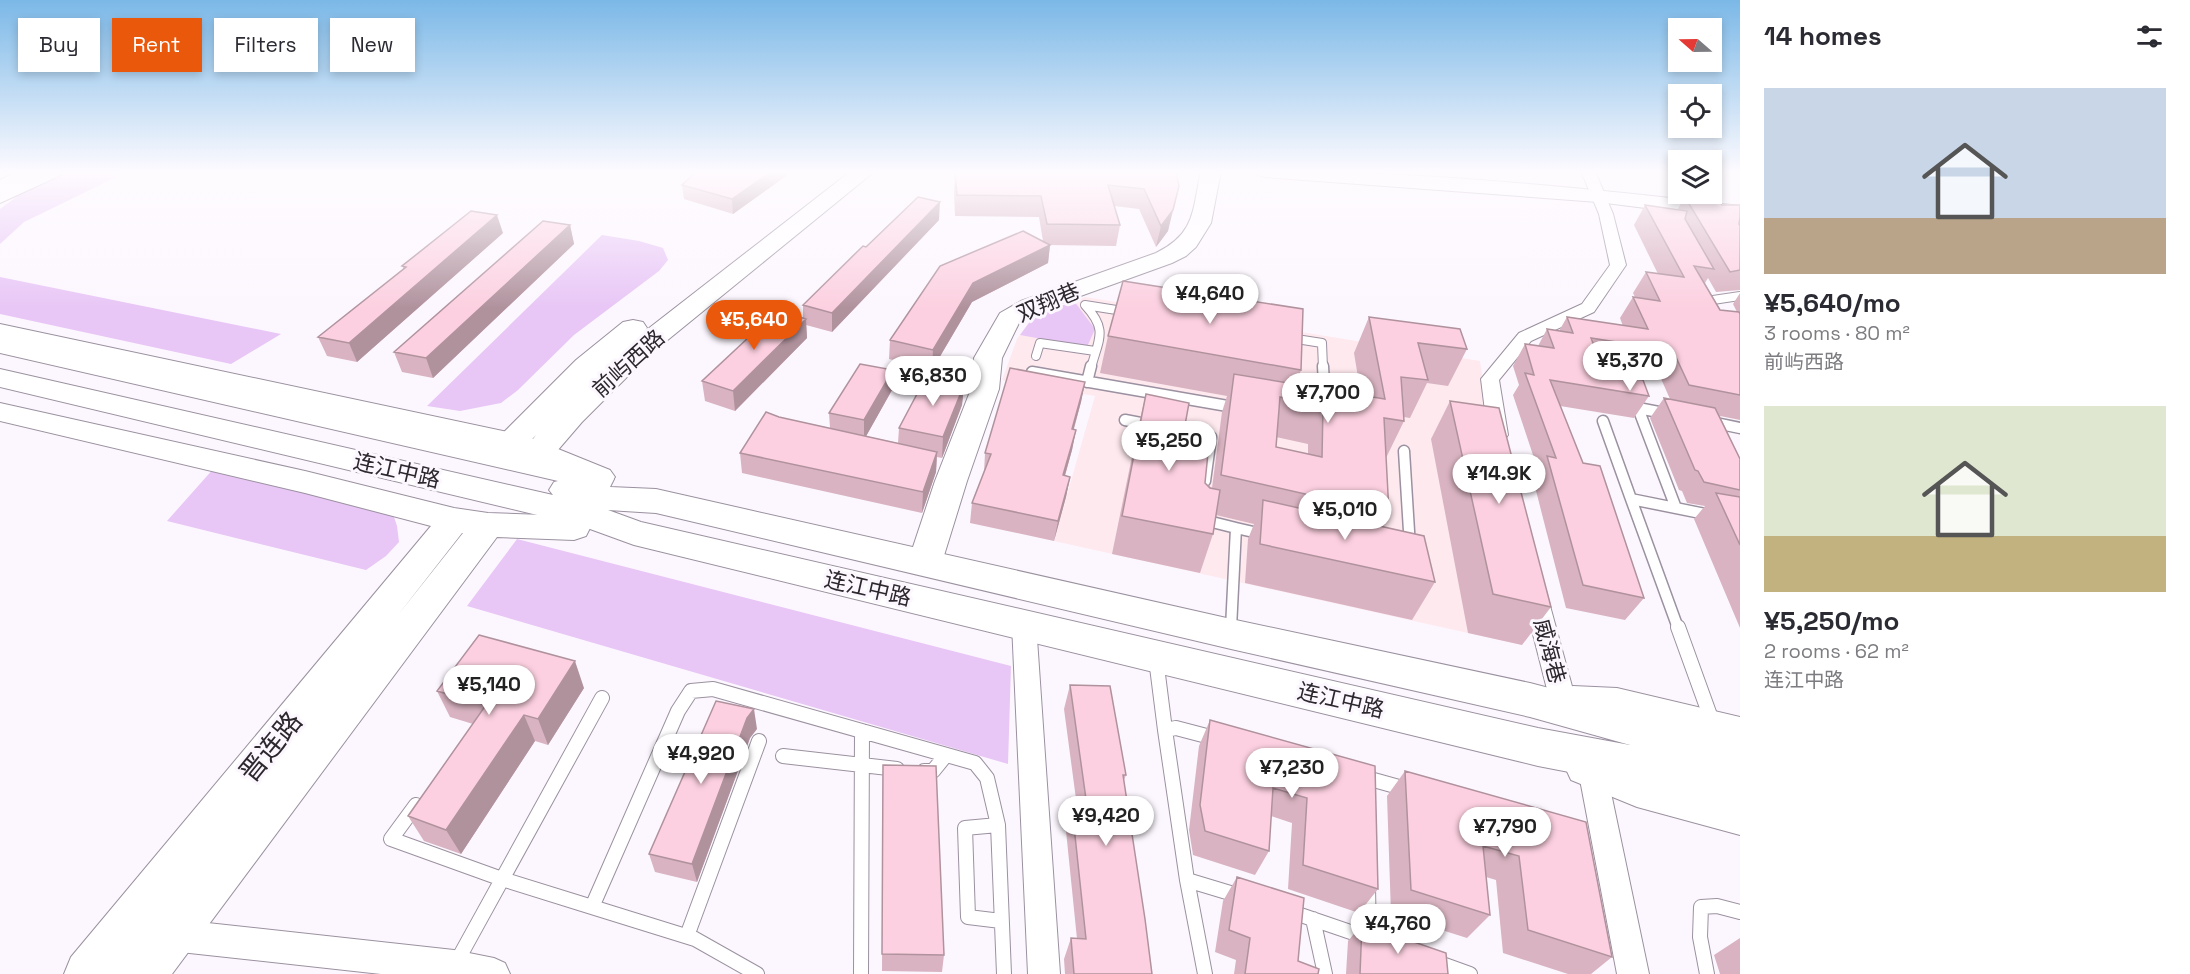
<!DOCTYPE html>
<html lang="en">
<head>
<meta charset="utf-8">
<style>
  body { margin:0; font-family:"Space Grotesk","Noto Sans SC",sans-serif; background:#f2f2f3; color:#2b2b33; height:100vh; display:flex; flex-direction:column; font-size:22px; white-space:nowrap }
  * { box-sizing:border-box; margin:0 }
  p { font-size:20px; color:#7c7c81 }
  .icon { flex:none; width:33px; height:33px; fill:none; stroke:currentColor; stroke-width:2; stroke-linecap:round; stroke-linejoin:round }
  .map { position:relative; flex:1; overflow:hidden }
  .drawer { display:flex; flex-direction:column; background:#fff; width:450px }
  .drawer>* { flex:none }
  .banner { position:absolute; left:18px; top:18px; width:570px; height:54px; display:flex; gap:12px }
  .needle { width:39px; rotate:290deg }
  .fabs { position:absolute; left:1668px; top:18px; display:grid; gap:12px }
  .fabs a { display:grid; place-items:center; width:54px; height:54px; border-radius:0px; background:#fff; box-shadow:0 3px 9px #0003; font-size:30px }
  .price { position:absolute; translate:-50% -51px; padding:0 14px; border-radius:21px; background:#fff; color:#222; font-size:20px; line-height:39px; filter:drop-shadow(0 2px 3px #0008) }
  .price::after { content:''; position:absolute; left:50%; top:36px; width:18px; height:14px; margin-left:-9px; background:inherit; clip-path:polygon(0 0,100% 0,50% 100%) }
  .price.active { background:#ea580c; color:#fff }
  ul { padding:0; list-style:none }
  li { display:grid; align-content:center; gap:12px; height:318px; padding:0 24px }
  li span { display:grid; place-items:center; height:186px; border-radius:0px; color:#555 }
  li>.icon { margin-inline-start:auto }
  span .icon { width:108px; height:108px; fill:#fffc; stroke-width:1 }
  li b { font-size:26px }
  h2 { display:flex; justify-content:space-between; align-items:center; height:72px; padding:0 24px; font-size:26px }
  .pill { padding:0 21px; border-radius:0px; background:#fff; box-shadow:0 3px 9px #0003; font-size:21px; line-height:54px }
  .pill.active { background:#ea580c; color:#fff }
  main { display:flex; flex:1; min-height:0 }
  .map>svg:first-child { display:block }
  .medical { fill:#fee9ee }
  .green { fill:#e8c6f6 }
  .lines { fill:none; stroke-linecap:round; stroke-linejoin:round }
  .lane-far2-casing { stroke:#9b91a0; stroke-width:10 }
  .lane-far1-casing { stroke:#9b91a0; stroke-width:13 }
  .lane-casing { stroke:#9b91a0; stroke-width:16 }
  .street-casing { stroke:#9b91a0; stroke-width:2 }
  .secondary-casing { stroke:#9b91a0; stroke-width:2 }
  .primary-casing { stroke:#9b91a0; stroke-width:2 }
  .highway-casing { stroke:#9b91a0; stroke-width:2 }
  .lane-far2 { stroke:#fff; stroke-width:8 }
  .lane-far1 { stroke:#fff; stroke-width:10 }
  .lane { stroke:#fff; stroke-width:14 }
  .street { fill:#fff; fill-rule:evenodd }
  .secondary { fill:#fff; fill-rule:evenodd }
  .primary { fill:#fff; fill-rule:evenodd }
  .highway { fill:#fff; fill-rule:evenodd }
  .wall { fill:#d9b3c1; fill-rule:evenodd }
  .shaded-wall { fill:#b0929d }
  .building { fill:#fcd0e0; stroke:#b0929d; stroke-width:1.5; fill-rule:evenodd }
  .labels { text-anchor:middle; stroke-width:6; stroke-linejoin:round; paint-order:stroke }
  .street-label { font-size:22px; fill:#2c282e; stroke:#fcf7fe }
  .near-street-label { font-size:27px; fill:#2c282e; stroke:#fcf7fe }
</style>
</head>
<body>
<main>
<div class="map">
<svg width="1740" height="974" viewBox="0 0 1740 974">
  <rect width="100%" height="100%" fill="#fcf7fe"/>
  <path class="medical" d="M1085 297 1480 361 1522 645 1054 541 1095 396 1002 380 1017 339 1034 316Z"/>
  <path class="green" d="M68 171H129L24 222 0 244V209L20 194Z
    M602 235 639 241 663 248 668 260 659 271 574 335 518 390 501 403 460 411 427 406Z
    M0 277 281 334 231 364 0 314Z
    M1074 301 1095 329 1087 347 1020 335 1034 316Z
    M215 467 393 514 397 526 399 542 386 556 366 570 167 521Z
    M517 539 1011 666 1008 764 467 606Z"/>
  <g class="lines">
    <g class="lane-far2-casing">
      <path id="lane-far2" d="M1713 300 1740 296
        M1290 338 1322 343 1323 368
        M1036 356 1040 343 1095 351
        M1091 368C1099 338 1108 330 1085 305L1129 312"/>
    </g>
    <g class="lane-far1-casing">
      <path id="lane-far1" d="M1323 366 1325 403
        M1032 372 1239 408
        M1087 382 1091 366
        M1669 414 1638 408 1676 508
        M1125 420 1151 425
        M1603 421 1631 499
        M1711 422 1740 428
        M1170 428 1211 437 1205 481
        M1404 451 1410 547
        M1204 520 1236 528
        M1231 628 1236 528 1262 534
        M1678 628 1631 499 1740 521"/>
    </g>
    <g class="lane-casing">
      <path id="lane" d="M1678 627 1712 721
        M1231 633V627
        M1156 659 1165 730 1176 728 1218 739
        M1165 730 1187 880 1205 974
        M783 756 897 769
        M924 771H933L946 755
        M1363 777 1406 789
        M416 805 391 839 502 879 592 907
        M998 825 965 828 968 917 1001 921
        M1187 880 1240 896
        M1368 887 1369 938
        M1289 911 1368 938
        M1313 919 1325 974
        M687 936 759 741
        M1434 961 1470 974
        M456 963 602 698
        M757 974 695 939 592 907 678 711 691 691 713 689 975 763 987 778 998 825 1004 974
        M861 974 862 731
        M1707 974 1700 937 1701 907 1717 906 1740 912"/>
    </g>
    <g class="street-casing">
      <path id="street" d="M1581 171H1595L1613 214 1626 265 1594 312 1531 341 1499 380 1508 435 1505 439 1498 441 1491 439 1488 435 1481 379 1519 333 1582 304 1610 265 1599 214Z
        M1534 582 1542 585 1546 591 1576 701 1572 709 1563 712 1554 709 1550 701 1522 591 1526 585Z
        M1024 615 1033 617 1036 624 1060 974H1028L1012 624 1015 617Z
        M1592 757 1602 760 1606 769 1649 974H1617L1578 769 1582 760Z
        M171 919 454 950 494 958 505 963 510 974H381L171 951 160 946 155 935 160 924Z"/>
    </g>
    <g class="secondary-casing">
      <path id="secondary" d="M37 171H64L61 175 0 203V189Z
        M1201 171H1221L1211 223 1196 247 1186 256 1172 263 1039 311 1019 323 1002 358 999 389 967 481 942 562 937 571 925 575 913 571 908 562 935 481 971 389 974 358 1000 313 1021 301 1156 253C1196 233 1192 211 1201 171Z
        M1255 171C1417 171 1579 187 1740 206V220L1598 202 1265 177 1258 175Z
        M0 324 526 436 610 470 615 477 610 484 599 488 518 454 0 340Z
        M0 403 305 471 454 508 488 513 574 516 586 520 590 528 586 536 574 540 497 537 172 974H64L71 957 431 526 305 493 0 421ZM462 533H463L398 615Z
        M1573 686 1617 688 1740 717V751L1617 722 1573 718 1559 714 1554 702 1559 690Z
        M1586 749 1639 770 1740 795V835L1637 807 1571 780 1565 767 1571 754Z"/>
    </g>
    <g class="primary-casing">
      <path id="primary" d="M18 171H46L44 176 0 195V180Z
        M851 171H875L648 356 582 422 551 458 540 461 529 458 524 451 536 435C524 448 518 455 500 450L495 443 500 436 576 360 623 322 633 320 643 322 647 328 644 332Z"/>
    </g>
    <g class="highway-casing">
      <path id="highway" d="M0 337 598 468 610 471 614 479 610 487 656 489 1231 619 1530 683 1740 738V805L1538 766 634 545 579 525 0 387V369L553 495 549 490 554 482 558 481 0 353ZM608 510 656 513 1231 649 1530 717 1630 745 1538 728 641 522Z"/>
    </g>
    <use href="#lane-far2" class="lane-far2"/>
    <use href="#lane-far1" class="lane-far1"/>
    <use href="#lane" class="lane"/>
    <use href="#street" class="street"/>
    <use href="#secondary" class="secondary"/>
    <use href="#primary" class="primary"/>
    <use href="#highway" class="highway"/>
  </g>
  <path class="wall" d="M793 171 733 214 684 199 682 185Z
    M1047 171H1176L1168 231 1156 247 1139 209 1114 206 1120 225 1116 246 1050 245 1048 263 972 302 932 370 889 359 890 340 1043 241 1039 217 955 216 954 192 955 172 1047 173Z
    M1685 197 1722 205H1740V290L1716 292 1708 278 1705 283 1720 310 1737 312 1733 304 1740 293V420L1720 416 1740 459V628L1694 519 1705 506 1687 503 1682 491 1679 490 1650 418 1664 398 1670 399 1658 372 1601 363 1605 374 1649 396 1634 418 1560 406 1583 463 1644 598 1625 620 1566 608 1533 479 1538 470 1513 395 1519 385 1513 366 1525 344 1538 346 1547 329 1559 331 1567 317 1623 326 1620 318 1633 297H1635L1633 293 1646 272 1658 274 1634 225 1645 205 1677 210Z
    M939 220 832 332 806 325 807 338 735 411 705 401 702 381 803 318V305L866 247Z
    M570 225 574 244 433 378 402 372 394 352 473 284Z
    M503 233 357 362 327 356 318 337 404 269 402 266Z
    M1369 317 1467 349 1448 386 1427 383 1410 418 1404 417V421L1386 458 1389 513 1382 527 1435 582 1412 620 1245 583 1248 539 1254 524 1216 515 1213 534 1200 573 1112 554 1137 432 1146 394 1205 483 1212 488 1222 412 1227 396 1100 373 1108 336 1301 370 1296 384 1361 395 1354 353ZM1276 437 1308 444V454L1276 447Z
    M1085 382 1081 402 1074 429 1076 430 1072 450 1065 476 1070 477 1066 497 1054 541 970 523 972 503 984 473 985 453Z
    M964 385 962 405 942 458 937 457 936 472 922 513 742 473 740 453 779 417 830 428 829 413 892 390 866 436 898 443 899 428Z
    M1450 401 1551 607 1522 645 1468 633 1431 439Z
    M1070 685 1126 775 1124 780 1152 974H1065L1064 959 1071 938 1077 939 1065 821 1071 798 1076 799 1064 709Z
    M584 688 548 745 535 741 461 854 424 841 408 816 473 724 450 717 437 691Z
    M1210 720 1375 766 1378 889 1359 913 1288 889 1292 823 1271 816 1269 851 1255 875 1193 855 1189 830 1199 746Z
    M757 729 750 738 697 882 655 872 649 854Z
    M883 765 944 955 942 972 882 971Z
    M1405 771 1586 822 1612 957 1591 974H1568L1503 953 1496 880 1486 877 1490 915 1467 938 1391 914 1387 796Z
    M1237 877 1298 961 1318 974H1234L1236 960 1215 952 1223 901Z
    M1362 924 1448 974H1346L1348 941Z
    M1740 938V974H1720L1714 955Z"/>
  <path class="shaded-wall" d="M772 171H793L733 214 732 199Z
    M1179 186 1168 231 1156 247 1161 226Z
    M940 202 939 220 832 332V313Z
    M497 215 503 233 357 362 349 343Z
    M570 225 574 244 433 378 426 358Z
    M1050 245 1048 263 972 302 932 370 933 350 973 283Z
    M806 319 807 338 735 411 733 391Z
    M893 370 892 390 864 440V420Z
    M1085 382 1081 402 1068 449 1072 429Z
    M964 385 962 405 942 458 943 437Z
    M1076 430 1072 450 1059 496 1063 475Z
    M937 452 936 472 922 513 923 492Z
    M1070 477 1066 497 1054 541 1058 521Z
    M575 661 584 688 548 745 538 719Z
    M754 709 757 729 750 738 697 882 692 864 747 718Z
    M524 715 535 741 461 854 446 830Z"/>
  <path class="building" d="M697 171H772L732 199 682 185Z
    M1049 171H1176L1179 186 1173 210 1161 226 1144 189 1108 185 1120 225 1047 224 1041 196 957 195 955 172 1049 173Z
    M918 197 940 202 832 313 803 305 863 246 866 247Z
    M1685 197 1719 201 1722 205H1740V217L1739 224 1740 226V270L1730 272Z
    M1645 205 1687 211 1685 219 1714 269 1694 266 1720 310 1739 312 1740 314V395L1689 385 1673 351 1591 338 1605 374 1643 380 1649 396 1550 380 1583 463 1600 466 1644 598 1583 585 1547 456 1556 458 1525 373 1534 375 1525 344 1554 348 1547 329 1573 333 1567 317 1648 329 1633 297 1660 301 1646 272 1684 277Z
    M471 211 497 215 349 343 318 337 406 267 402 266Z
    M543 221 570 225 426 358 394 352Z
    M1023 231 1050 245 973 283 933 350 890 340 940 266Z
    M1123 281 1303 309 1301 370 1108 336Z
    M778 310 806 319 733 391 702 381Z
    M1369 317 1460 329 1467 349 1418 343 1428 380 1401 377 1404 421 1384 418 1389 513 1221 475 1234 374 1385 399ZM1280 397 1323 406 1322 457 1276 447Z
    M860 364 893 370 864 420 829 413Z
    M1010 368 1085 382 1072 429 1076 430 1063 475 1070 477 1058 521 972 503 991 454 985 453Z
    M926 377 964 385 943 437 899 428Z
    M1146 394 1189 403 1181 447 1208 453 1205 483 1210 488 1220 490 1213 534 1122 516Z
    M1664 398 1715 408 1740 459V490L1704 482 1698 471 1695 470Z
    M1450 401 1499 408 1551 607 1493 594Z
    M766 412 779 417 937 452 923 492 740 453Z
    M1716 493 1740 497V545Z
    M1263 500 1424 536 1435 582 1260 544Z
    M479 635 575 661 538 719 524 715 446 830 408 816 486 705 437 691Z
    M1070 685 1110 686 1126 775H1123L1145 919 1152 974H1074L1071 938 1086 939 1071 798 1086 799Z
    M716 701 754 709 747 718 692 864 649 854Z
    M1210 720 1375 766 1378 889 1303 865 1307 798 1273 788 1269 851 1205 831 1200 805Z
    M883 765 936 766 944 955 882 954Z
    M1405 771 1586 822 1612 957 1528 930 1519 856 1483 846 1490 915 1411 890Z
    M1237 877 1304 898 1298 961 1319 969 1318 974H1245L1250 938 1229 930Z
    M1362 924 1446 953 1448 974H1360Z"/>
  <linearGradient id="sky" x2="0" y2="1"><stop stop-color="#7bb8e7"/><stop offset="0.56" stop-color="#fefbff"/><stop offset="1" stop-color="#fefbff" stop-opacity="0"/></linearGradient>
  <rect width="1740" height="308" fill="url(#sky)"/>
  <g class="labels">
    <g class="street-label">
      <text transform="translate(1048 302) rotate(-23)" y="8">双翔巷</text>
      <text transform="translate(628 363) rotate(-42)" y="8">前屿西路</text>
      <text transform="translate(397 470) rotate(13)" y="8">连江中路</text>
      <text transform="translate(868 588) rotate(13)" y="8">连江中路</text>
      <text transform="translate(1550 651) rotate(75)" y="8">威海巷</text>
      <text transform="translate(1341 700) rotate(13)" y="8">连江中路</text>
    </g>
    <g class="near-street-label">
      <text transform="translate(271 747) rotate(-51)" y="9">晋连路</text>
    </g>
  </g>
</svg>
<div class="fabs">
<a><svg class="needle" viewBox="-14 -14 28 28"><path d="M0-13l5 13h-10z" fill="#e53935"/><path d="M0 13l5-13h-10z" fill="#7c7c81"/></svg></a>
<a><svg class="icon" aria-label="locate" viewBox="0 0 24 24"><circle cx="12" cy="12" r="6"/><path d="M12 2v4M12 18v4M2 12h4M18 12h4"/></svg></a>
<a><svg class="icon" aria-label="layers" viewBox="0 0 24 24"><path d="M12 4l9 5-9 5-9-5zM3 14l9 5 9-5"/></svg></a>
</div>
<b class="price" style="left:1210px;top:325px">¥4,640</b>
<b class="price active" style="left:754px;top:351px">¥5,640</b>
<b class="price" style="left:1630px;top:392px">¥5,370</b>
<b class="price" style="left:933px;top:407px">¥6,830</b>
<b class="price" style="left:1328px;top:424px">¥7,700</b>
<b class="price" style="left:1169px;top:472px">¥5,250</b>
<b class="price" style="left:1499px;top:505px">¥14.9K</b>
<b class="price" style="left:1345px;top:541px">¥5,010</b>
<b class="price" style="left:489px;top:716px">¥5,140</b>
<b class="price" style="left:701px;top:785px">¥4,920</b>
<b class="price" style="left:1292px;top:799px">¥7,230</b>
<b class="price" style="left:1106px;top:847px">¥9,420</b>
<b class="price" style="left:1505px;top:858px">¥7,790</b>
<b class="price" style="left:1398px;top:955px">¥4,760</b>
<div class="banner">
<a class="pill">Buy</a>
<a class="pill active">Rent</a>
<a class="pill">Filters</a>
<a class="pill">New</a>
</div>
</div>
<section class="drawer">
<h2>14 homes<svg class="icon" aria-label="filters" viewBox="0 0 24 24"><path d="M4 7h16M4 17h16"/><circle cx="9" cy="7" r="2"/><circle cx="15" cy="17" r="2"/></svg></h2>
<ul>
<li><span style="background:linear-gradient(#c9d6e8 70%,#b9a48a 0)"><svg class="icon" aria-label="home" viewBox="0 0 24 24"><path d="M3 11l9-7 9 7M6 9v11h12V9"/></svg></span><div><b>¥5,640/mo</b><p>3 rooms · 80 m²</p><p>前屿西路</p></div></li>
<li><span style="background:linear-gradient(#dfe7d0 70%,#c2b280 0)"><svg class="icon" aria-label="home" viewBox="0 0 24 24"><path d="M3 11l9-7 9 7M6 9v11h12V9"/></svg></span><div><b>¥5,250/mo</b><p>2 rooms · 62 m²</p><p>连江中路</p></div></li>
</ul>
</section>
</main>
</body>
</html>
